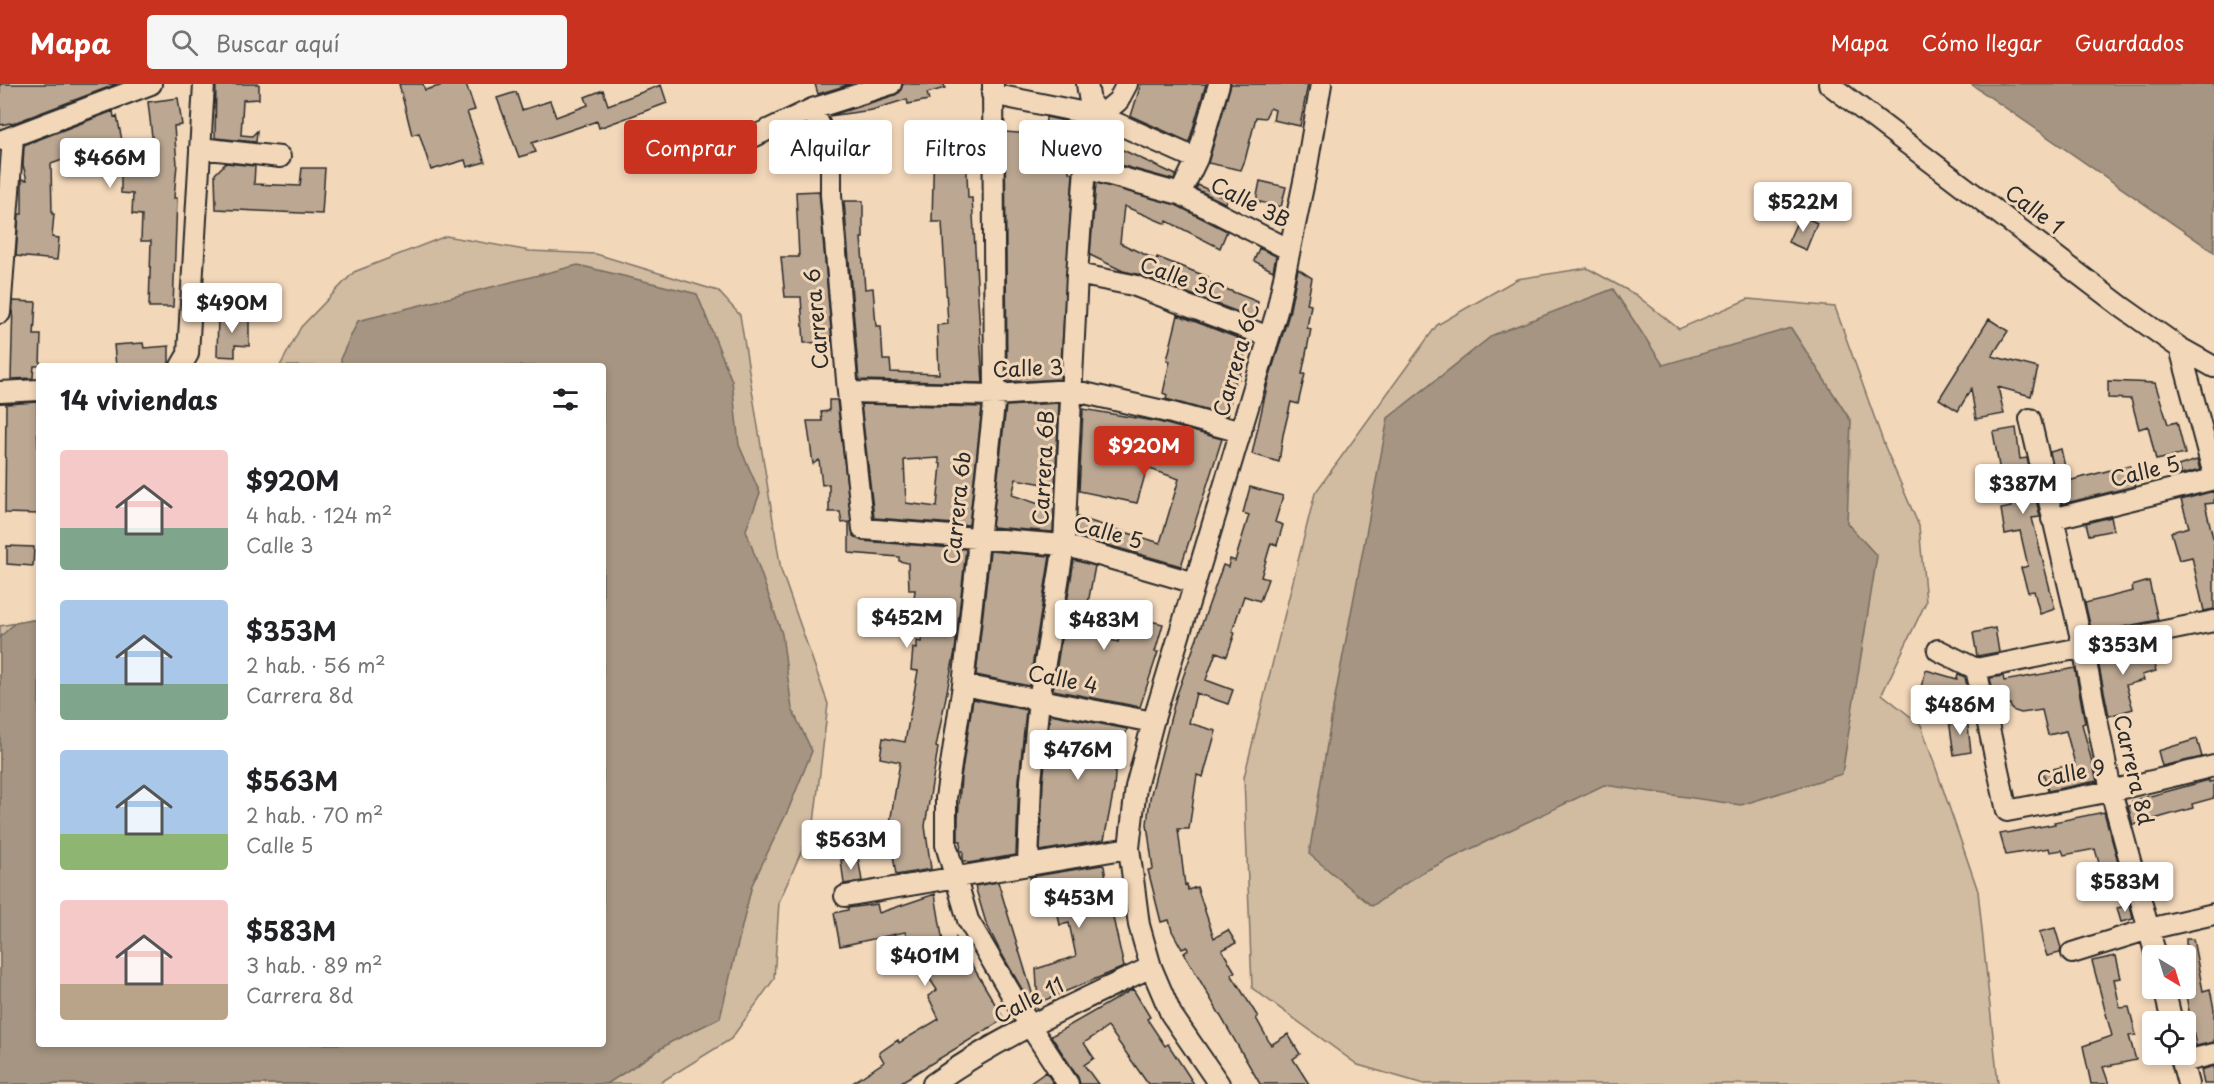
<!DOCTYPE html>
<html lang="es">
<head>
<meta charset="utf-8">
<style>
  body { margin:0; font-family:"Playpen Sans",sans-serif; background:#f6f6f6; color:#202124; height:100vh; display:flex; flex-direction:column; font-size:22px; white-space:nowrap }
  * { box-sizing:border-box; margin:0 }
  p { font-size:20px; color:#757577 }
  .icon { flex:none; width:33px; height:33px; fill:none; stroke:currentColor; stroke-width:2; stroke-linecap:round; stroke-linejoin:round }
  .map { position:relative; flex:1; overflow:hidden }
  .side { position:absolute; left:36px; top:279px; width:570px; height:684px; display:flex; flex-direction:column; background:#fff; border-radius:6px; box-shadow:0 3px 9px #0003 }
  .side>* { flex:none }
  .banner { position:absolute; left:624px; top:36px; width:570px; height:54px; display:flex; gap:12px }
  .needle { width:39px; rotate:142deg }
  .controls { position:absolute; left:2142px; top:861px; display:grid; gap:12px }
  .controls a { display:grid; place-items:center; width:54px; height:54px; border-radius:6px; background:#fff; box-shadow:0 3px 9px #0003; font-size:30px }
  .price { position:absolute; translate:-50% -51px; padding:0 14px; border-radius:6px; background:#fff; color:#222; font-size:20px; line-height:39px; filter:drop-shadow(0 2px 3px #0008) }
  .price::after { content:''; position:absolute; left:50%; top:36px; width:18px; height:14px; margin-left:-9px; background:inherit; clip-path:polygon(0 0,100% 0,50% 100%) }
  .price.on { background:#c8321e; color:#fff }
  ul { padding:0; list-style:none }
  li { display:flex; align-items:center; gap:18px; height:150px; padding:0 24px }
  li span { display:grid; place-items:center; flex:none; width:168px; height:120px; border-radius:6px; color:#555 }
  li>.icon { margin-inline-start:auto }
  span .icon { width:72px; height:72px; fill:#fffc; stroke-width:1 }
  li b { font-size:26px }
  h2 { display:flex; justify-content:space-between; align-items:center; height:72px; padding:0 24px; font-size:26px }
  .pill { padding:0 21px; border-radius:6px; background:#fff; box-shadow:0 3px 9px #0003; font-size:21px; line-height:54px }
  .pill.on { background:#c8321e; color:#fff }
  header { display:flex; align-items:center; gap:36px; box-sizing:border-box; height:84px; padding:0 30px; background:#c8321e; color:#fff }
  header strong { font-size:28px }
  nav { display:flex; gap:33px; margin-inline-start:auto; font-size:21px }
  .search { width:420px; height:54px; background:#f6f6f6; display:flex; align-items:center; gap:15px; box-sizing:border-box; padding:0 21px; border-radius:6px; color:#757577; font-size:22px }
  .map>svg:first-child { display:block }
  .green { fill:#d1bba1; stroke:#7e7366; stroke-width:1.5 }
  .water { fill:#a59582; stroke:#746b5f; stroke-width:1.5 }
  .building { fill:#bba792; stroke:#2b2b2b; stroke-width:1.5; fill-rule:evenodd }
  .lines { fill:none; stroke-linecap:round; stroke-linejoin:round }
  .street-casing { stroke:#2b2b2b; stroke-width:24 }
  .street { stroke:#f2d7b9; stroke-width:20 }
  .labels { text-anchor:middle; stroke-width:6; stroke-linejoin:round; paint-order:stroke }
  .street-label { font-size:21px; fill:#2b2b2b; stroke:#f2d7b9 }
</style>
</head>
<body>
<header>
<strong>Mapa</strong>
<div class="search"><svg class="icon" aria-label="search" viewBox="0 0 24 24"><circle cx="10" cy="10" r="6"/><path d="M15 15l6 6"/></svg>Buscar aquí</div>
<nav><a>Mapa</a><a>Cómo llegar</a><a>Guardados</a></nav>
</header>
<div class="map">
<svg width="2214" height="1000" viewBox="0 0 2214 1000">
  <rect width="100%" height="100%" fill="#f2d7b9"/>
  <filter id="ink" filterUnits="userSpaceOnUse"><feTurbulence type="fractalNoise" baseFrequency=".0167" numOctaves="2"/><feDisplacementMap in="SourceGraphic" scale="12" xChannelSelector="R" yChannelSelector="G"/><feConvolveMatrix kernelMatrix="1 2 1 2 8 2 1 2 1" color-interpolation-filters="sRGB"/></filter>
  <g filter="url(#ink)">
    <path class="green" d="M446 152 530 167 596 170 718 207 740 231 781 486 828 620 814 739 779 818 774 895 731 955 658 1000H0V542L39 535V960H603V282H280L301 243 354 188Z
      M1587 184 1636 211 1679 245 1748 215 1835 223 1885 363 1919 442 1926 518 1882 610 1921 641 1978 807 1998 1000H1424L1358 981 1252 904 1244 693 1315 409 1437 241 1517 195Z"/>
    <path class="water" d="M1971 0H2214V168Z
      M578 181 697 210 732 297 739 361 760 409 746 446 782 550 792 625 812 667 789 724 752 801 720 934 671 958 607 1000H0V553L15 539 39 535V960H603V282H341V273L358 237Z
      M1613 205 1663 281 1791 244 1851 337 1847 439 1877 472 1842 690 1741 721 1604 701 1423 788 1372 822 1309 770 1333 624 1388 334 1493 251Z"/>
    <path class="building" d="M0 0H117L11 40 10 39 0 41Z
      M216 0H259V15L243 16 241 51 252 52 257 47 256 58 215 54Z
      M399 0H423L425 6 447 0H466L475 26 467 28 485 78 467 83 465 76 431 86 419 49 412 51Z
      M815 0H851L818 10Z
      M903 0H944L945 4 927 9 929 16 908 20 907 15 872 26 829 32 895 11 900 8Z
      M1141 0H1206L1189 58 1131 32Z
      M1231 0H1308L1300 42 1273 36 1275 26 1270 24 1265 34 1256 33 1245 76 1241 86 1208 79Z
      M661 1 667 19 599 44 597 37 532 59 536 68 519 73 497 14 516 8 522 26 550 17 556 33 588 21 585 13 603 6 608 21Z
      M178 14 182 41 174 42 177 80 174 114H177L173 223H149L151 157H141L142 131 132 130 133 110 121 109V72L103 76 99 63 51 80 52 130H54L52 153 59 154 57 176 16 172 19 130H22V95L27 96 23 81 24 61 113 27 114 33 117 32 125 71 154 70 148 18Z
      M1046 33 1069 38V88L1073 89 1060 295 1007 298 1005 48 1045 51Z
      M940 45H965L968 114H972L983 299 859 296 844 117H863V154H861L865 205 873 204 876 242H881L883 276H890L891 288 939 290 937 241 948 240 942 138H932L934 56H940Z
      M1110 60 1176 91 1174 96 1102 76Z
      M226 79 255 82 254 100 300 102 302 84H325L322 130 216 125 215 90Z
      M1260 97 1286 103 1281 123 1256 117Z
      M1096 99 1176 121 1227 147 1220 164 1167 137 1166 140 1124 122 1120 159 1156 176 1157 173 1208 193 1206 197 1258 218 1254 234 1137 190 1123 187 1090 171Z
      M1198 101 1227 115 1225 119 1196 105Z
      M819 107 832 258 804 259 801 213H785L781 173H799L796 108Z
      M1800 131 1817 139 1806 166 1788 158Z
      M1259 164 1276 172 1273 187 1254 177Z
      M1298 185 1312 194 1307 220 1311 221 1307 244 1311 245 1302 290H1305L1298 320 1291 318 1283 351 1279 378 1252 370 1268 298 1289 230Z
      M13 217 36 218 34 251H41L40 282H34L33 294 11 295Z
      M218 231 249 233V262L235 261V273L217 272Z
      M1178 231 1248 258 1239 295 1236 294 1227 332 1166 315 1167 311 1163 309 1170 277 1167 276Z
      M1989 235 2008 247 1992 272 2038 284 2031 312 1998 303 2004 330 1976 335 1971 305 1958 327 1939 315Z
      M143 259 144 264 169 262V281L116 282 114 261Z
      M2108 297 2155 299 2168 340 2177 338 2185 370 2156 376 2148 342 2139 345 2131 315 2108 314Z
      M829 316H837L853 452 862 457 966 465 955 567 936 663 938 664 925 742 931 785 896 791 893 770 899 769 895 739H890L900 678 880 674 883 654 905 658 918 587 911 586 913 564 917 565V557L921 558 926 517 914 515 915 506H909L908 479 899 477V473L849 469V438L842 439 840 428H829V400L822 401 819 376 813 380 810 358 807 337H822L821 328 829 327Z
      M37 318 39 430 5 429 6 320Z
      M1059 319 1055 402 1016 395 1012 411 1054 425 1053 448 992 443 1006 322Z
      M861 320 982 323 969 441 874 434ZM939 374V379L941 380 937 423 906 419 904 376Z
      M1083 325 1159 338 1222 355 1181 482 1076 452 1077 433 1160 459 1179 395 1147 384 1137 419 1079 407Z
      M2016 344 2020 375 2027 374 2040 433 2032 434 2055 525 2040 530 2034 507 2028 508 2021 484 2028 482 2020 447 2005 450 2001 425 2011 423 2005 387 2000 388 1993 348Z
      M2061 365 2068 397 2130 381 2135 402 2062 420 2050 368Z
      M2197 376 2200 386 2181 391 2178 382Z
      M1250 403 1283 412 1275 438 1283 441 1277 461 1271 459 1261 493 1268 495 1260 517 1244 512 1232 548 1235 549 1227 572 1216 568 1206 596 1233 606 1228 620 1196 609 1189 639 1216 647 1203 693 1197 691 1189 745H1178L1185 801 1187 800 1188 806 1197 803 1214 854 1228 846 1236 859 1222 866 1235 888 1231 890 1258 933 1256 934 1271 961 1288 950 1300 970 1293 975 1309 1000H1260L1184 869 1188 866 1187 863 1182 865 1172 847 1169 836 1161 838 1148 786 1153 785 1147 740 1150 714 1176 613 1223 481 1228 483 1230 475 1235 477 1249 431 1243 429Z
      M2214 407V419L2205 420 2214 458V525L2204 527 2192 473 2179 476 2171 448 2189 443 2181 416Z
      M2111 433 2114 446 2089 451 2086 439Z
      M7 462 34 463 33 482 7 480Z
      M990 467 1050 472 1029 602 976 591Z
      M1074 476 1095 482 1085 535 1092 536 1089 550 1118 558 1125 531 1163 540 1155 568H1158L1140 623 1053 606Z
      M2149 497 2158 536 2092 549 2085 519 2133 507 2132 502Z
      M1995 544 1999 568 1977 572 1973 549Z
      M2149 562 2156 587 2142 591 2144 596 2126 601 2133 625 2109 632 2097 573Z
      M2075 584 2085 639 2082 640 2097 697 2048 707 2043 687 2075 680 2066 647 2048 651 2042 626 2021 629 2012 626 2010 620 1996 622 1990 594 2003 592 2004 597Z
      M1926 586 1957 595 1958 590 1965 593 1970 616 1921 603Z
      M973 615 1026 626 1019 696 1016 771 968 779 967 777H963V767H960L961 757H958V734L961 693Z
      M1050 630 1127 645 1120 675H1116L1114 705 1104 756 1040 767 1043 698Z
      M1967 634 1971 668 1954 671 1949 636Z
      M2197 655 2202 673 2162 682 2158 667Z
      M2209 696V698L2214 697V714L2192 720 2193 724 2133 741 2128 722 2133 721 2132 717Z
      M2104 728 2121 788 2103 793 2095 765 2064 771 2062 766 2050 768 2049 764 2006 771 2000 750 2055 740 2054 738Z
      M858 773 862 797 844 800 841 776Z
      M1102 781 1104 782 1110 820 1124 883 1038 919 1036 885 1076 872 1069 839 1060 841 1055 816 1032 818 1030 793Z
      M998 798 1037 925 1034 926 999 865 986 839 975 802Z
      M935 810 947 882H954L956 854 1004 935 898 1000H851L884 978 879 969 898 956 899 959 939 935 928 912 937 906 924 886 927 884 910 852 907 853 905 848 840 862 834 829 848 826V824L877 820 879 829Z
      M2130 821 2133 835 2121 838 2117 824Z
      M2055 844 2061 864 2060 869 2047 872 2039 848Z
      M2186 855H2193L2203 907 2210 905 2214 925V958L2196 962 2186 912Z
      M2116 872 2121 894 2114 895 2120 924 2129 923 2136 951 2129 952 2136 976 2103 983 2109 1000H2091L2083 962 2112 952 2092 877Z
      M1133 905 1150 933 1147 935 1165 962 1168 960 1194 1000H1148L1108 943 1084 959 1094 974 1084 981 1098 1000H1080L1078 993 1051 952Z
      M2214 982V1000H2204L2201 986Z
      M1046 988 1054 1000H1029Z"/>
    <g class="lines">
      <g class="street-casing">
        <path id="street" d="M993 0 995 311 963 601 946 714V761L968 836 1030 942 1068 1000
          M1087 0 1090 18 1100 32
          M1829 0 2122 223 2180 264 2214 283
          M992 10 1100 32 1197 75
          M812 25 831 65V111L848 308 863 445 1064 461 1195 499
          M3 56 151 0
          M200 64 280 73
          M700 78 812 25 891 0
          M1085 84 1180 110 1290 166
          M1180 110 1197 75 1219 0
          M1077 190 1133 201 1269 253
          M0 229 13 53
          M2180 264 2214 391
          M181 282 188 270 204 0
          M0 308 39 306
          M848 308 995 311 1071 306 1172 329 1241 348
          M2030 335 2083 563 2111 707 2156 872
          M2052 435 2214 395
          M1938 566 1976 585 2214 537
          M1976 585 2007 727 2111 707 2214 682
          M963 601 1153 638
          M1028 780 1031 697 1039 616 1064 461 1077 190 1085 84 1100 32 1118 17 1127 0
          M845 812 1129 764
          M2072 869 2149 845 2214 830
          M2164 904 2172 938
          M2180 970 2188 1000
          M2182 978 2214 970
          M933 1000C1000 952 1077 919 1151 883
          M1219 1000 1171 930 1151 883 1139 841 1129 764 1136 703 1153 638 1277 227 1306 88 1321 0"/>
      </g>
      <use href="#street" class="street"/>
    </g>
  </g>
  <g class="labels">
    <g class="street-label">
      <text transform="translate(1250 119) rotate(27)" y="7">Calle 3B</text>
      <text transform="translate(2034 126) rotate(37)" y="7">Calle 1</text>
      <text transform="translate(1182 195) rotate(20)" y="7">Calle 3C</text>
      <text transform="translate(817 235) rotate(-95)" y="7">Carrera 6</text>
      <text transform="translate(1237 276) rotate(-74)" y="7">Carrera 6C</text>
      <text transform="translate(1028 285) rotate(-2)" y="7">Calle 3</text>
      <text transform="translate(1044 384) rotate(-87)" y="7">Carrera 6B</text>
      <text transform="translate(2145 388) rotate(-14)" y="7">Calle 5</text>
      <text transform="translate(958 424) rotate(-84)" y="7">Carrera 6b</text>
      <text transform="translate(1108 449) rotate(15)" y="7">Calle 5</text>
      <text transform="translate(1063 596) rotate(11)" y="7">Calle 4</text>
      <text transform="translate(2133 686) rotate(77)" y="7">Carrera 8d</text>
      <text transform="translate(2071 690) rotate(-11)" y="7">Calle 9</text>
      <text transform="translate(1029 917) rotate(-27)" y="7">Calle 11</text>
    </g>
  </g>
</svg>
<div class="controls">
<a><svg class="needle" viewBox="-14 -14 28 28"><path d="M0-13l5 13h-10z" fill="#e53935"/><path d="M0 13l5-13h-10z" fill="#757577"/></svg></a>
<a><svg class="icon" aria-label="locate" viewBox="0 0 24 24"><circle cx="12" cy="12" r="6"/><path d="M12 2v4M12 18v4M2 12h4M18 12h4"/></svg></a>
</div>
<b class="price" style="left:110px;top:105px">$466M</b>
<b class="price" style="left:1803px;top:149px">$522M</b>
<b class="price" style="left:232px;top:250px">$490M</b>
<b class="price on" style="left:1144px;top:393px">$920M</b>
<b class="price" style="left:2023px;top:431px">$387M</b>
<b class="price" style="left:907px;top:565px">$452M</b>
<b class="price" style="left:1104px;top:567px">$483M</b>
<b class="price" style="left:2123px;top:592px">$353M</b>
<b class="price" style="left:1960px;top:652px">$486M</b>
<b class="price" style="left:1078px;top:697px">$476M</b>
<b class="price" style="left:851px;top:787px">$563M</b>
<b class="price" style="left:2125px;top:829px">$583M</b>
<b class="price" style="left:1079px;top:845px">$453M</b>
<b class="price" style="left:925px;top:903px">$401M</b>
<div class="banner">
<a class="pill on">Comprar</a>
<a class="pill">Alquilar</a>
<a class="pill">Filtros</a>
<a class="pill">Nuevo</a>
</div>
<section class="side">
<h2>14 viviendas<svg class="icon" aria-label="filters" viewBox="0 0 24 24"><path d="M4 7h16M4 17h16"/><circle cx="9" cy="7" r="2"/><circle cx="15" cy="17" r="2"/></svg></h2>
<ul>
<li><span style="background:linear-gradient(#f6c9c9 65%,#7fa58c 0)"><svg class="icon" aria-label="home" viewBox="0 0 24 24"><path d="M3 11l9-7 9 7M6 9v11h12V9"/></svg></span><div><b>$920M</b><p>4 hab. · 124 m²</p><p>Calle 3</p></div></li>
<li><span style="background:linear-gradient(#a9c7e8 70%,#7fa58c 0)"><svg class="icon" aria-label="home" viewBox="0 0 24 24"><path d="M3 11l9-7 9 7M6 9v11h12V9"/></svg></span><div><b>$353M</b><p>2 hab. · 56 m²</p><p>Carrera 8d</p></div></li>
<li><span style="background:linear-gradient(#a9c7e8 70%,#8fb573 0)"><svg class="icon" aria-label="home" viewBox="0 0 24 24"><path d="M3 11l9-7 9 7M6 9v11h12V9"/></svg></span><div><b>$563M</b><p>2 hab. · 70 m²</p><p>Calle 5</p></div></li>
<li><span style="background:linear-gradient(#f6c9c9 70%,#b9a48a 0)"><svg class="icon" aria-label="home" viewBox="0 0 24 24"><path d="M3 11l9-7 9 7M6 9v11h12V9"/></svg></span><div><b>$583M</b><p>3 hab. · 89 m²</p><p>Carrera 8d</p></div></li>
</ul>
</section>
</div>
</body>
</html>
